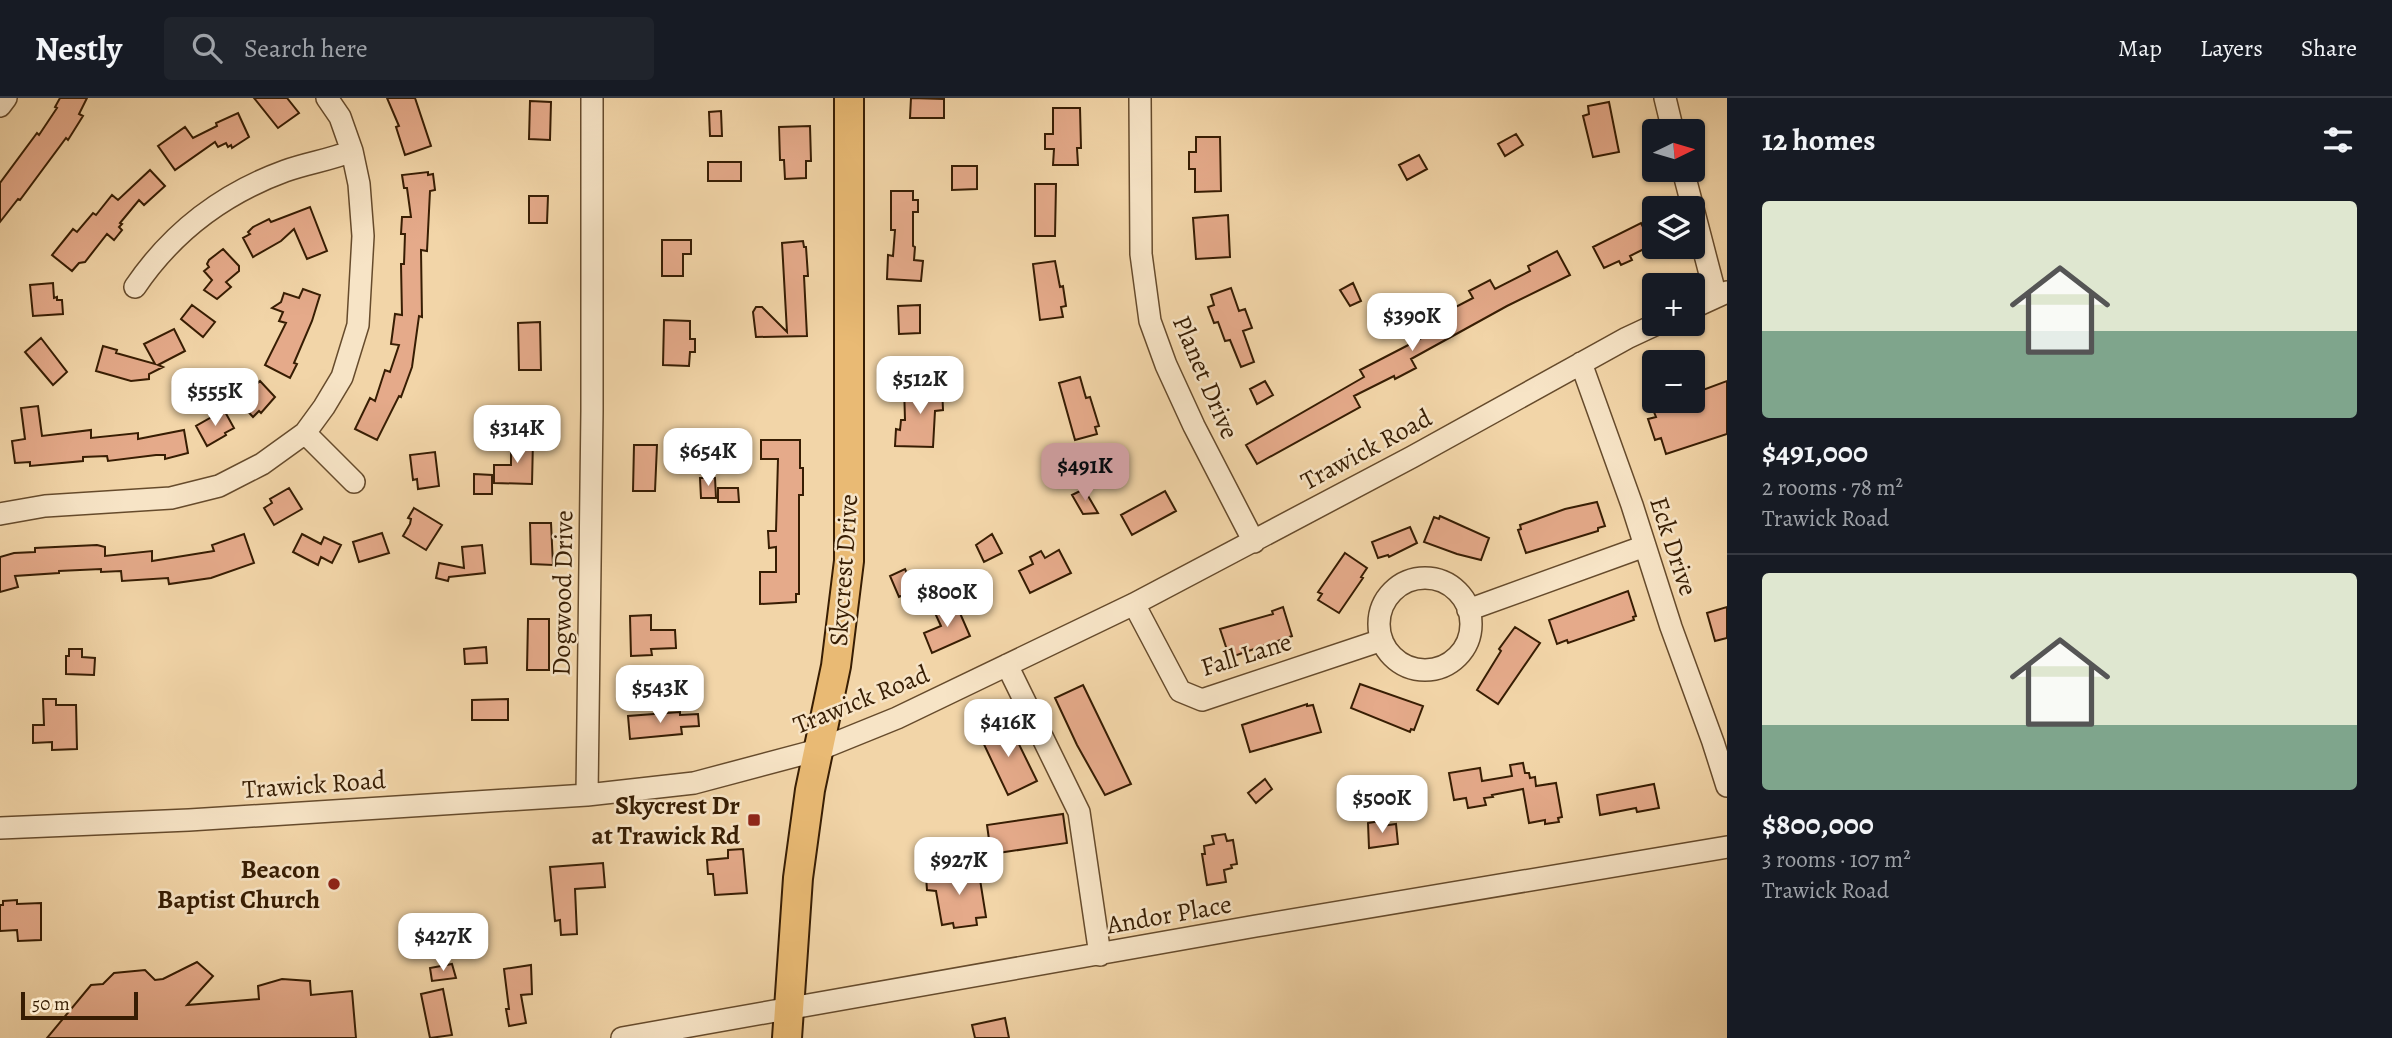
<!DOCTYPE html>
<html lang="en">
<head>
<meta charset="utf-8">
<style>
  body { margin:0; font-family:Alegreya,serif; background:#20242c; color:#f1f3f6; height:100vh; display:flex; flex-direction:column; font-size:26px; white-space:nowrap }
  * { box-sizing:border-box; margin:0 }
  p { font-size:23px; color:#9ea1a6 }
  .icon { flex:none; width:38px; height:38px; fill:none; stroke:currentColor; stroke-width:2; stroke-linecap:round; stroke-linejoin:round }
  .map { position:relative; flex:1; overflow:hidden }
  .details { display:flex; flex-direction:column; background:#171b24; width:665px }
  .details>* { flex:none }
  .needle { width:46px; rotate:85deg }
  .controls { position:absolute; left:1642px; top:21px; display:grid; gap:14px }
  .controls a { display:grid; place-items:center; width:63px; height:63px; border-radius:7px; background:#171b24; box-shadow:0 2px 5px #0004; font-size:35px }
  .scale { position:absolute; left:21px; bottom:18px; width:117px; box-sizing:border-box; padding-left:7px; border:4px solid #371d03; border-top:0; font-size:19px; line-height:24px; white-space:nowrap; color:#371d03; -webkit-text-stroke:5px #f7e4c6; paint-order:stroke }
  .price { position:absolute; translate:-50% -60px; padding:0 16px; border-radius:14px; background:#fff; color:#222; font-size:23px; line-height:46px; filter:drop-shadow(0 2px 4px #0008) }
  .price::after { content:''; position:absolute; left:50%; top:42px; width:21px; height:16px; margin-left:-10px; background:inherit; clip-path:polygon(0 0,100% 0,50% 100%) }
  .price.selected { background:#c59692; color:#111 }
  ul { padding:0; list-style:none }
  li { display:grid; align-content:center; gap:14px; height:371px; padding:0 35px }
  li+li { border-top:2px solid #363941 }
  li span { display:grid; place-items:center; height:217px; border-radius:7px; color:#555 }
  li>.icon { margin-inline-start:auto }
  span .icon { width:126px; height:126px; fill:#fffc; stroke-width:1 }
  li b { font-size:30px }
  h2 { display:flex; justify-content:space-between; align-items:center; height:84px; padding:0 35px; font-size:30px }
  header { display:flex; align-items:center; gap:42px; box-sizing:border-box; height:98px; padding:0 35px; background:#171b24; border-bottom:2px solid #363941 }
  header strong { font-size:33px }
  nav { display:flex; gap:38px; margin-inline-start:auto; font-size:24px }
  .search { width:490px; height:63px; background:#20242c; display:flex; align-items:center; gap:18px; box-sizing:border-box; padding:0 24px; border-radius:7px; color:#9ea1a6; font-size:26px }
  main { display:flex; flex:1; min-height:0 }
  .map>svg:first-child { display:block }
  .building { fill:#e5aa8a; stroke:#371d03; stroke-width:2 }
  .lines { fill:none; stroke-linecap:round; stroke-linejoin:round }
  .minor-casing { stroke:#664b2c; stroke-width:24 }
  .major-casing { stroke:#371d03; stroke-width:32 }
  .minor { stroke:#f7e4c6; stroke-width:21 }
  .major { stroke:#e9ba74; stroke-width:28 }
  .poi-dot { fill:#8f2418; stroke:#f7e4c6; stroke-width:2.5 }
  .labels { text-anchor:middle; stroke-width:5; stroke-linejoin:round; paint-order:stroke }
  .street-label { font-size:26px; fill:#371d03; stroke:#f7e4c6 }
  .poi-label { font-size:26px; font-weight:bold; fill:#371d03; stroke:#f7e4c6; text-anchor:end }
</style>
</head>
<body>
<header>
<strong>Nestly</strong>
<div class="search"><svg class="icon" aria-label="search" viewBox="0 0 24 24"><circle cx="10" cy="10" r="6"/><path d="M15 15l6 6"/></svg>Search here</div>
<nav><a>Map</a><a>Layers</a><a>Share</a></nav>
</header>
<main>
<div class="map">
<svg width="1727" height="940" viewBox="0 0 1727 940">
  <rect width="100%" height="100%" fill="#f2d5a8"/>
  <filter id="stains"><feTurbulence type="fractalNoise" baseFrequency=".00286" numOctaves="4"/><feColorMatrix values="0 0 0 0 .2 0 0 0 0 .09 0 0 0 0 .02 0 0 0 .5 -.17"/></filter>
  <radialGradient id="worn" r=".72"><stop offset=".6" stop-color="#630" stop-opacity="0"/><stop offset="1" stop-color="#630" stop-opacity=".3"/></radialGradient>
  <path class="building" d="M60 0H87L79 16 83 18 68 42 66 40 20 102 18 101 0 124V85L37 35 39 37 57 10 55 9Z
    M254 0H287L299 15 278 30Z
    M387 0H415L431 48 405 57 396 29 399 28Z
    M911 0 944 1V20H910Z
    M530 3 551 4 550 42 529 41Z
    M1609 4 1619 54 1593 59 1583 18 1589 16 1588 8Z
    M1053 10H1080L1081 50H1077L1078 67H1053L1054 51H1045V36H1053Z
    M721 13 722 38H710L709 14Z
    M238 15 249 39 232 50 231 47 228 49 226 45 218 49 215 44 175 72 158 48 185 29 193 40 217 28 216 25Z
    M810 28 811 63H806V80L785 81 784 62H780L779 29Z
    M1516 36 1523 47 1505 58 1498 46Z
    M1196 39H1220L1221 93 1195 94V71H1189V54H1196Z
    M1419 57 1427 71 1407 82 1399 67Z
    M708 64H741V83H708Z
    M952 68H977V91L952 92Z
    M150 72 165 88 144 107 139 102 120 125 122 126 119 129 122 132 114 142 107 136 85 164 79 165 72 173 52 157 73 131 77 134 93 115 96 117 112 97 118 102Z
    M428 74V77L433 76 435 92 430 93 427 153 421 152 422 219 419 218 412 269 401 299 399 298 377 342 355 331 370 300 375 303 385 272 390 274 399 247 391 246 395 216 402 217 401 166H404L405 136H401L402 119H411L407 90H404L402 77Z
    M1035 86H1056L1055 138H1035Z
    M891 93H913V102H918V114H913V148L915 149 914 162 923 163 921 183 887 181 888 157 893 158 895 132H891Z
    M529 98H548L547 125H529Z
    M310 109 327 153 307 161 294 131 281 143 253 159 243 140 250 136 248 134 253 129 269 121 271 124Z
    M1228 117 1230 159 1196 161 1193 120Z
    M1641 125 1652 147 1630 158 1632 162 1621 167 1619 163 1604 170 1593 149Z
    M662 142H691V156H683V178H662Z
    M803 143 804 149H806L808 178H804L807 238 756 239 753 214 756 209H762L787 234 782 145Z
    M223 151 239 168V173L226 184 231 189 217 201 204 192 212 182 204 173 209 169 207 166 209 162Z
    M1557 153 1570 177 1507 208 1411 261 1416 270 1395 281 1394 278 1354 298 1360 309 1257 366 1246 347 1364 279 1360 272 1420 241 1414 230 1434 219 1431 214 1448 205 1452 211 1473 200 1469 193 1490 182 1495 191 1530 173 1528 168Z
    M1055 163 1060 189 1063 188 1066 208 1061 209 1063 219 1040 222 1033 166Z
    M53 185 54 200 57 199V202H62L63 216 33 218 30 187Z
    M1353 185 1361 203 1350 208 1340 192Z
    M1231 190 1239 213 1245 211 1252 230 1243 233 1254 264 1241 269 1230 242 1225 243 1218 224 1214 225 1208 209 1214 207 1211 197Z
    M303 191 320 197 312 223 294 265 297 266 290 280 265 267 286 225 279 223 283 214 272 210 281 204 284 195 299 200Z
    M192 207 215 224 203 239 181 221Z
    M920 207V235L899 236 898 208Z
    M664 222 690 223V241H695V254H690L689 268 663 267Z
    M540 224 541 272H519L518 225Z
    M174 231 185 253 158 267 163 269 149 276V281L131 283 96 273 103 248 117 252 116 255 155 266 144 246Z
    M41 240 67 274 53 287 25 254Z
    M1080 279 1086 300 1090 299 1099 328 1095 329 1097 336 1075 342 1059 285Z
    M260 283 275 299 261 315 259 313 253 319 239 304 247 300 244 297Z
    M1265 283 1273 297 1257 306 1250 291Z
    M1727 283V336L1666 356 1661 340 1655 342 1648 321 1656 319 1652 309 1669 303H1692V296Z
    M942 287 943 312 935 313 933 349 895 348 896 331 900 332 901 322H905L904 288Z
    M38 308 42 338 91 332V340L138 335V341L184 332 188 355 165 361V357H156L108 363 107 358 83 359V363L30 368V364L15 365 12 343 25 341 21 310Z
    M224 312 234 330 225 335 226 337 207 348 196 328Z
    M511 341 533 342 532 386 494 385V367H511Z
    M761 342H800V370H803V397H799V496H796V504L760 506V474H776V449L769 450 768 433H776L778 361H761Z
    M634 347H657L655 393H633Z
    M435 354 439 388 418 391 417 381 413 382 410 357Z
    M474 376 492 377V396H474Z
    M700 380H715L716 400H701Z
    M289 390 302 411 274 427 264 410 272 405 270 401Z
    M718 390H738L739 404H718Z
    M1084 391 1098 415 1083 416 1072 397Z
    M1165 393 1176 413 1132 437 1121 417Z
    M1597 404 1605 428 1598 430V433L1526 455 1518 432 1521 431 1520 427 1565 411Z
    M414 410 442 427 426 452 403 438 410 426 411 421 408 420Z
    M1440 418 1489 440 1481 462 1457 456 1424 444 1434 419 1439 421Z
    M530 425H551L553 467 531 466Z
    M1410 429 1417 445 1389 459 1388 457 1378 460 1372 444Z
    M382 435 389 455 359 464 353 444Z
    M244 436 254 465 211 480 169 486 168 480 122 483 121 473 101 474V471L59 473V475L15 478 18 489 0 494V459L14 455 35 454V450L97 447 105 449V458L152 453V463L214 453 212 447Z
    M302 436 321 446 324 439 341 447 332 465 321 459 318 467 293 454Z
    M992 436 1002 455 984 464 976 447Z
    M482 447 485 475 449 479 448 483 436 480 439 465 464 470 462 449Z
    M1059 452 1071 475 1030 495 1019 473 1033 466 1030 459 1041 453 1045 460Z
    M1345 455 1367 470 1361 479 1363 480 1339 515 1318 502 1322 496 1318 494Z
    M905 471 914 492 899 499 890 478Z
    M1628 493 1636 518 1633 519 1634 522 1568 545 1567 542 1557 546 1549 522Z
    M956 506 970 538 932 555 924 535 941 528 935 515Z
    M1283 509 1292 538 1234 558H1229L1220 531 1273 516 1272 513Z
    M1727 509V540L1715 543 1707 515Z
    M651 517V532H675L676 550 651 551 652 557 631 558 630 518Z
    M528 521H549V572H527Z
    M1515 529 1540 545 1498 606 1477 592 1501 553 1499 551Z
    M486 549 487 565 465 566 464 551Z
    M69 551H82V559L95 560 94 577 66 576V558H69Z
    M1360 586 1423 608 1414 632 1411 631 1410 634 1351 610Z
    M1083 587 1131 686 1105 697 1077 647 1055 600Z
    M43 601H56V607H76L77 651 52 652V644L33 645V627H44Z
    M508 601V622H472V602Z
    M1307 606V608L1313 607 1321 634 1250 654 1242 627Z
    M680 614V617L698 616 699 628 681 629 682 636 630 641 628 618Z
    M1008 624 1037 683 1008 697 980 638Z
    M1523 665 1525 675H1529L1530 680 1535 679 1536 688 1556 685 1562 719 1558 720 1559 724 1545 726V722L1529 725 1523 691 1492 697 1493 699 1484 700 1486 707 1468 710 1466 700 1454 702 1449 675 1480 670 1482 683 1512 678 1510 667Z
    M1265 681 1272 691 1256 705 1248 695Z
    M1654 686 1659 710 1637 714 1636 710 1600 717 1597 697Z
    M1063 716 1067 745 991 756 987 727Z
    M1381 723 1382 728 1396 726 1398 746 1369 750 1368 725Z
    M1225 736 1227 743 1233 742 1237 766 1231 767 1232 770 1224 772 1226 784 1207 787 1202 756H1205L1204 748 1214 746 1212 738Z
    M743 751 747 795 715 797 713 776H708L707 762 728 760V752Z
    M603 765 605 789 575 791 577 836 561 837 560 822 555 823 550 769Z
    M978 769 986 819 976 820 977 827 954 830 953 825 942 827 936 793 927 792 926 778Z
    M17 802V806L41 805V842L18 843 17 832 0 833V807H3V803Z
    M197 864 213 878 187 907 259 901 258 888 282 881 310 883 311 897 352 893 356 940H47L91 887 103 886 114 875 145 872 155 882 163 881Z
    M452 866 456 880 432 883 430 870Z
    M531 867 532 896 521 897 526 925 509 928 506 911H509L504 871Z
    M443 891 452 937 430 940 421 896Z
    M1005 920 1009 940H975L972 927Z"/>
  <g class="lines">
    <g class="minor-casing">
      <path id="minor" d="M1140 0 1141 156 1150 223 1166 267 1194 328 1254 444
        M1665 0 1673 33
        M0 8 6 0
        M1683 72 1716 199
        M135 189C173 133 222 96 285 73 307 65 330 62 352 53
        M1692 210 1727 194
        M1581 265 1632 407 1671 529 1713 644 1727 688
        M305 335 354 384
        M0 416 45 408 171 400 219 388 262 366 305 335 324 309 342 279 358 227 363 138 359 86 352 53 340 19 327 0
        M1379 526a46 46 0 1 1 92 0a46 46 0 1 1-92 0Z
        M1134 506 1180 593 1202 602 1382 542
        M1468 512 1645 448
        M1007 567 1079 714 1100 857
        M587 697 592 313V0
        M0 730 189 722 587 697 694 685 818 652 897 620 1134 506 1412 359 1627 240 1657 226
        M622 940 1256 828 1727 749"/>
    </g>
    <g class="major-casing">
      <path id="major" d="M787 940 798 780 810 692 836 568 849 463V0"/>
    </g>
    <use href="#minor" class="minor"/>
    <use href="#major" class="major"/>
  </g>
  <g class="poi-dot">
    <rect x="747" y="715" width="14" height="14" rx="3.5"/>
    <circle cx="334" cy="786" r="7"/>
  </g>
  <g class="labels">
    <g class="street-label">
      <text transform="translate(1206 279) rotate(67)" y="9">Planet Drive</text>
      <text transform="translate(1366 351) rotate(-28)" y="9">Trawick Road</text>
      <text transform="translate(1674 448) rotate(72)" y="9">Eck Drive</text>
      <text transform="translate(843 472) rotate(-86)" y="9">Skycrest Drive</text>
      <text transform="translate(562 495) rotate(-89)" y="9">Dogwood Drive</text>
      <text transform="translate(1246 556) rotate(-17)" y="9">Fall Lane</text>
      <text transform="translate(861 601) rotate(-22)" y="9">Trawick Road</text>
      <text transform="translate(314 686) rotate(-4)" y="9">Trawick Road</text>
      <text transform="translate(1169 816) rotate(-10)" y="9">Andor Place</text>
    </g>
    <g class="poi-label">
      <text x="740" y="716">Skycrest Dr<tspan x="740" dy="30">at Trawick Rd</tspan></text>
      <text x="320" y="780">Beacon<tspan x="320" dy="30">Baptist Church</tspan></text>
    </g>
  </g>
  <rect width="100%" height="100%" filter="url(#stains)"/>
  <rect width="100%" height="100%" fill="url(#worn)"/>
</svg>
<div class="controls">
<a><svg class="needle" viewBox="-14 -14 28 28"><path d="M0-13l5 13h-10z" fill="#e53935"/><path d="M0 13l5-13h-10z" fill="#9ea1a6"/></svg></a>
<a><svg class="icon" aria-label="layers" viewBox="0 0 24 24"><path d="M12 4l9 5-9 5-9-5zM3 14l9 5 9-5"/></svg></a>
<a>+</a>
<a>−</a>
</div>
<div class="scale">50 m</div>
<b class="price" style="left:1412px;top:255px">$390K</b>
<b class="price" style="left:920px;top:318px">$512K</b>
<b class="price" style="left:215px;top:330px">$555K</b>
<b class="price" style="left:517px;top:367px">$314K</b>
<b class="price" style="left:708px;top:390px">$654K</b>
<b class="price selected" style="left:1085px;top:405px">$491K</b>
<b class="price" style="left:947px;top:531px">$800K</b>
<b class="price" style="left:660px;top:627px">$543K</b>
<b class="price" style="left:1008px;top:661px">$416K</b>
<b class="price" style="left:1382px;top:737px">$500K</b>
<b class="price" style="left:959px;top:799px">$927K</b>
<b class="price" style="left:443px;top:875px">$427K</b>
</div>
<section class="details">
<h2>12 homes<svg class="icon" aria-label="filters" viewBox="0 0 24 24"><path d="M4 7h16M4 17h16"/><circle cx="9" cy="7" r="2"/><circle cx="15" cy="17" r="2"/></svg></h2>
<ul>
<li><span style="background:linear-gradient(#dfe7d0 60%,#7fa58c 0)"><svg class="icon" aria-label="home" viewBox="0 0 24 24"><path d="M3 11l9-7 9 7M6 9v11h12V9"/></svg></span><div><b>$491,000</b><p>2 rooms · 78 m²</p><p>Trawick Road</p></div></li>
<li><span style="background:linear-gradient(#dfe7d0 70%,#7fa58c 0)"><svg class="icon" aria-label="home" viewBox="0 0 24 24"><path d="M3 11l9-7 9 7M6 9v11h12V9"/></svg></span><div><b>$800,000</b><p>3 rooms · 107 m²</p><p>Trawick Road</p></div></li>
</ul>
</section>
</main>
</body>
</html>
